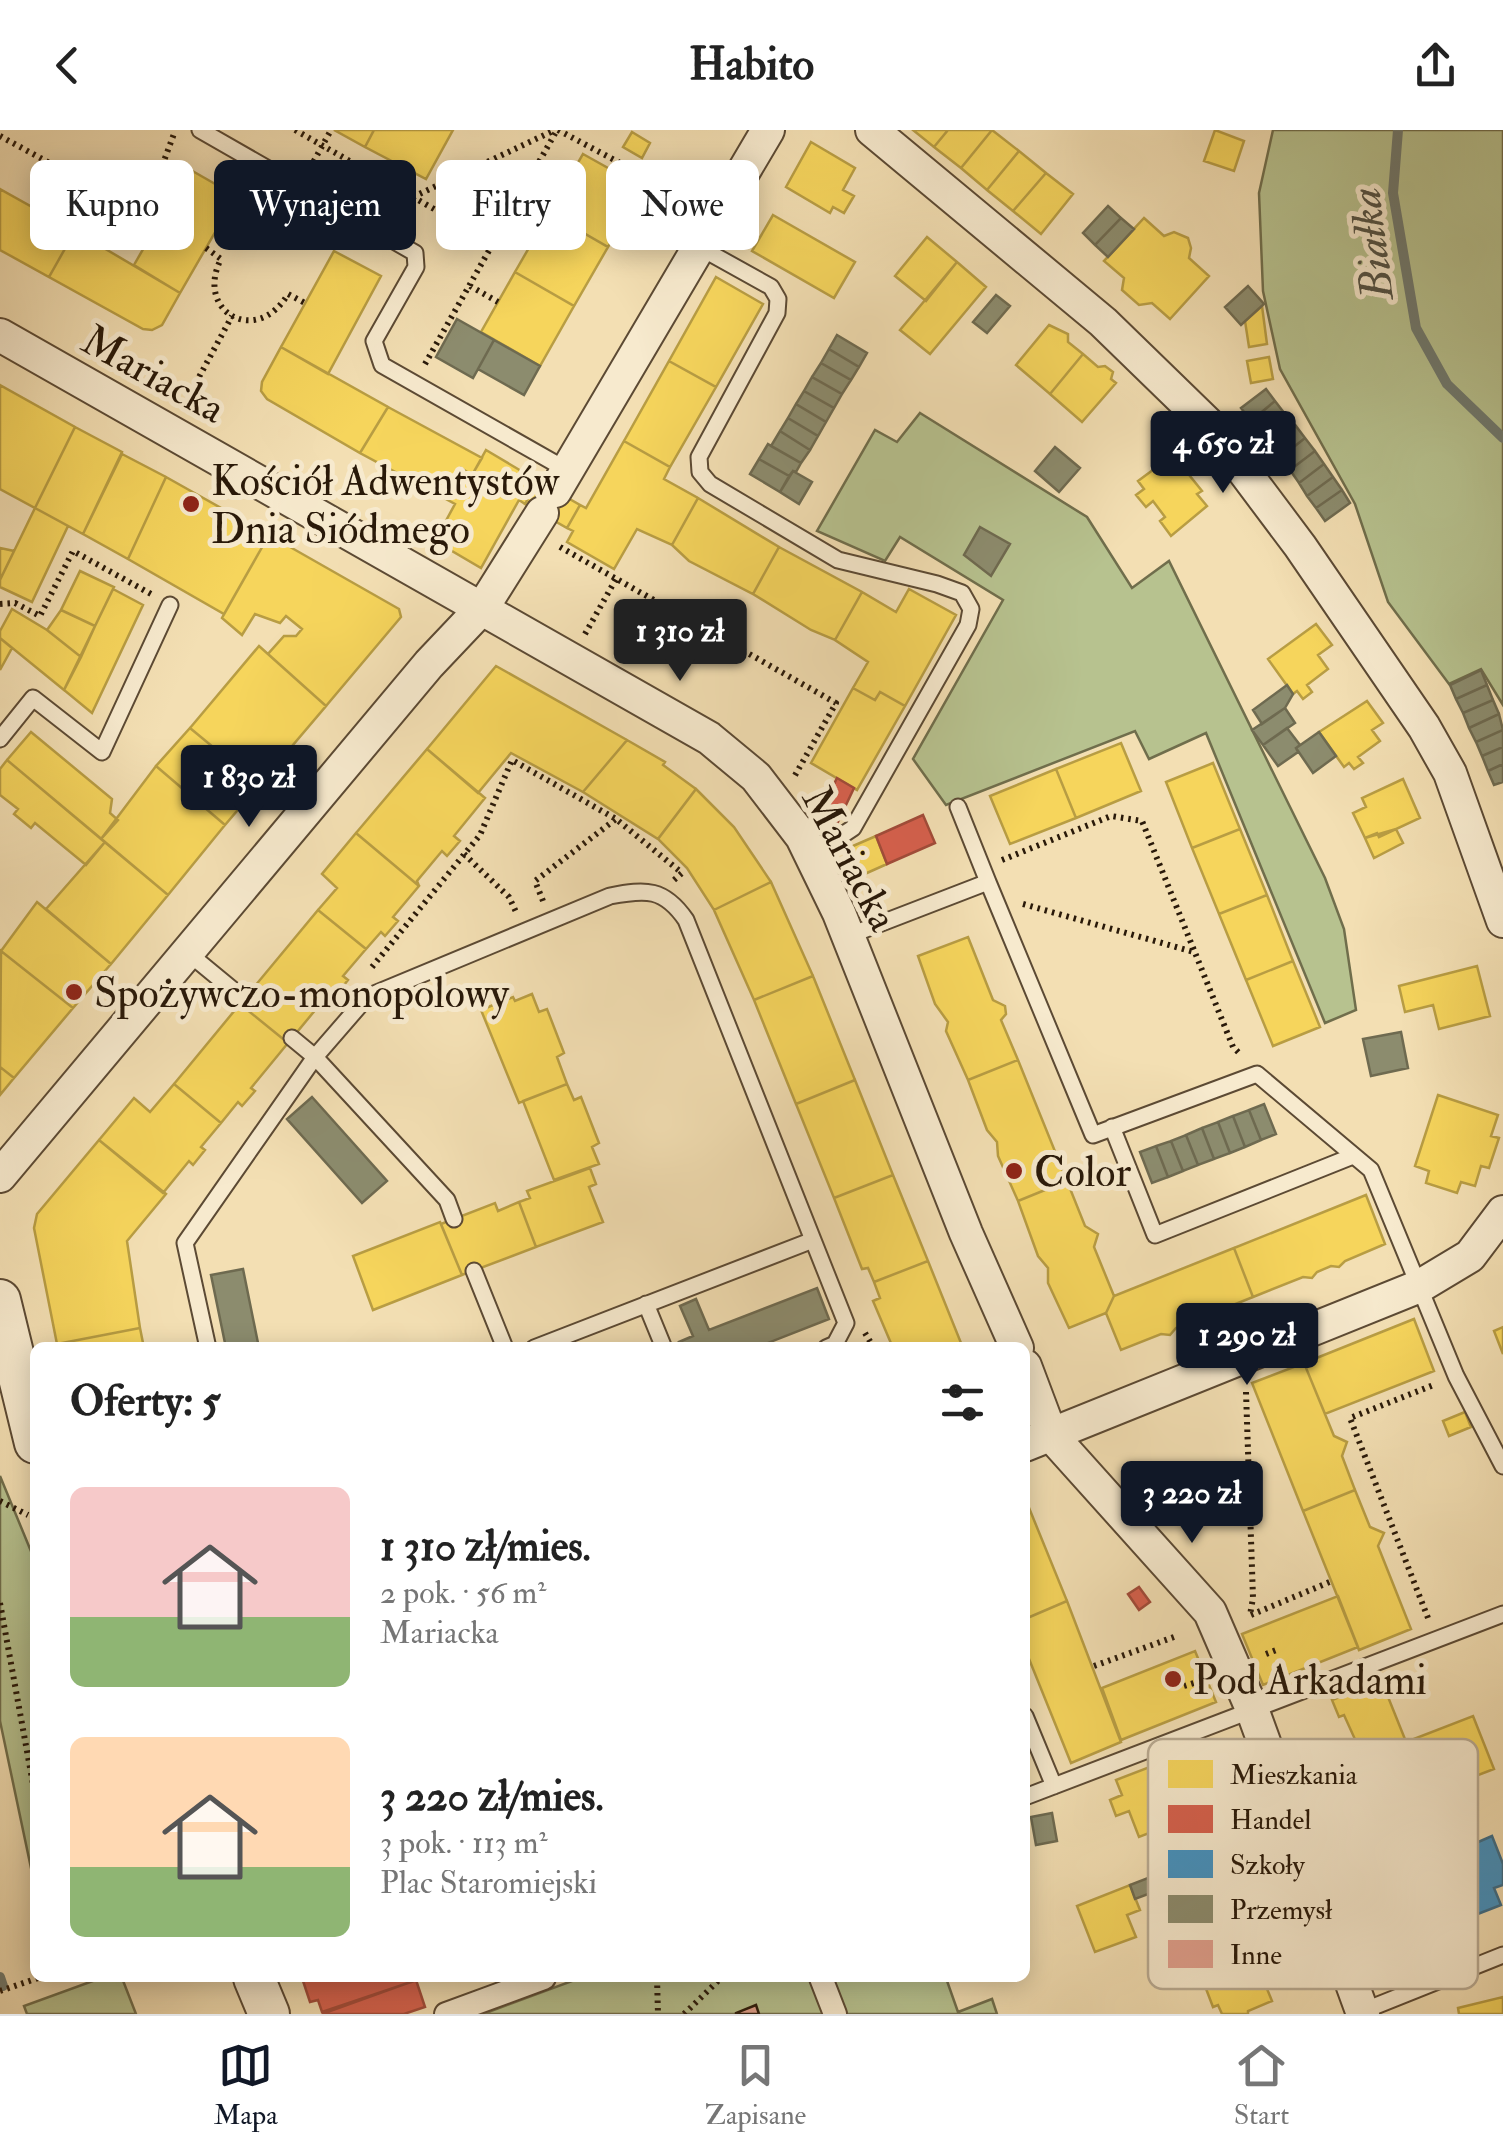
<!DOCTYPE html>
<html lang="pl">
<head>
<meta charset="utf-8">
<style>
  body { margin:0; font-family:"IM FELL Double Pica",serif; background:#f2f2f2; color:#222; height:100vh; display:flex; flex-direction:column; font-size:38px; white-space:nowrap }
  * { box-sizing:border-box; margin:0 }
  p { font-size:32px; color:#767676 }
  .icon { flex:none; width:55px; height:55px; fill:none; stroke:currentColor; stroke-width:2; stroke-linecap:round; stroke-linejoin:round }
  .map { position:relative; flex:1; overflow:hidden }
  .drawer { position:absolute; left:30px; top:1212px; width:1000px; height:640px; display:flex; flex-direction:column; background:#fff; border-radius:15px; box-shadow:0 5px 25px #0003 }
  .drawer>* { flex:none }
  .guide { position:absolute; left:30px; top:30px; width:1000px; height:90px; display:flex; gap:20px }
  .price { position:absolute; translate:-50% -85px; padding:0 22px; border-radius:10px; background:#111827; color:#fff; font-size:32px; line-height:65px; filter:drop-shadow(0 2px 5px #0008) }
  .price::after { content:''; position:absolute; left:50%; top:60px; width:30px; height:22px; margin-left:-15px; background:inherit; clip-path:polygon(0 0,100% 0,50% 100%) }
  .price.selected { background:#222; color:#fff }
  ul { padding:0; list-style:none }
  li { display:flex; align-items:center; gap:30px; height:250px; padding:0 40px }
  li span { display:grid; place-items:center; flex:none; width:280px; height:200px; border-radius:15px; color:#555 }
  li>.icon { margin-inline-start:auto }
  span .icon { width:120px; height:120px; fill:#fffc; stroke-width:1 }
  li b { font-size:42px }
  h2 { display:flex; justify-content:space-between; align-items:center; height:120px; padding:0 40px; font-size:42px }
  .tag { padding:0 35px; border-radius:15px; background:#fff; box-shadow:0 5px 25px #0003; font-size:35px; line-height:90px }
  .tag.selected { background:#111827; color:#fff }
  header { display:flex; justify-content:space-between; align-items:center; height:130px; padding:0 40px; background:#fff; font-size:45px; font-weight:700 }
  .menu { display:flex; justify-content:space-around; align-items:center; height:140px; border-top:2px solid #e0e0e0; background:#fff; font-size:28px; color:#767676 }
  .menu a { display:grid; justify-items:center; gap:5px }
  .menu .selected { color:#111827 }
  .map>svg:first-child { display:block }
  .green { fill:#b7c28f; stroke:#706e4c; stroke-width:2.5 }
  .homes { fill:#f6d55c; stroke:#b89d43; stroke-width:2.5 }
  .shops { fill:#d6604d; stroke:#a24b39; stroke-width:2.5 }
  .schools { fill:#4393c3; stroke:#3b6e8b; stroke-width:2.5 }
  .industry { fill:#8c8c6e; stroke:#6e6a50; stroke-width:2.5 }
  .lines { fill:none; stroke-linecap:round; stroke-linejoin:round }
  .stream { stroke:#6f7a70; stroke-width:10 }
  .building { fill:#e1a08e; stroke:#291909; stroke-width:2.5 }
  .service-casing { stroke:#5c4a34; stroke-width:19 }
  .pedestrian-casing { stroke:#5c4a34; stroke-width:26 }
  .minor-casing { stroke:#5c4a34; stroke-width:36 }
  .tertiary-casing { stroke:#5c4a34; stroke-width:44 }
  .path { stroke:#291909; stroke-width:6; stroke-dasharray:2.5 5; stroke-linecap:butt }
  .service { stroke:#f7eace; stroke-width:15 }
  .pedestrian { stroke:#f7eace; stroke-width:22 }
  .minor { stroke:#f7eace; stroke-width:32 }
  .tertiary { stroke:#f7eace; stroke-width:40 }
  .poi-dot { fill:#8f2418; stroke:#f7eace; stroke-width:4 }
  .labels { text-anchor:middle; stroke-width:10; stroke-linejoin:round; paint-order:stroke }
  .street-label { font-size:42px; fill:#291909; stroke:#f7eace }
  .poi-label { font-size:42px; fill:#291909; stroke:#f7eace; text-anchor:start }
  .water-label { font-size:45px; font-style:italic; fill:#525245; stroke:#f7eace }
  .key { fill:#f7eace; stroke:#b9ab93; stroke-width:2.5 }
  .key-label { font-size:28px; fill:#291909 }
</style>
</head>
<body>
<header><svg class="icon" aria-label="back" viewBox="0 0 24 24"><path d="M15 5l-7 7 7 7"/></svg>Habito<svg class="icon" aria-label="share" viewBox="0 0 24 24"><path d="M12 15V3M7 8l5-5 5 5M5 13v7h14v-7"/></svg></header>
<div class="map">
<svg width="1503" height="1884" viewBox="0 0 1503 1884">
  <rect width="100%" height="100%" fill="#f3dfb3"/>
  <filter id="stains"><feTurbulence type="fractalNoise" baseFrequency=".002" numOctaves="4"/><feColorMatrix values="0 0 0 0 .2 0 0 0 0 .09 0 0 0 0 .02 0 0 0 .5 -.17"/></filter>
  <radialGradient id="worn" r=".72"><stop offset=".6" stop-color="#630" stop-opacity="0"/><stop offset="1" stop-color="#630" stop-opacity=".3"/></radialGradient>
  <path class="green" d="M1273 0H1503V575L1481 539 1449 554 1388 472 1355 374 1280 239 1263 161 1259 63Z
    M920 283 1087 387 1132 458 1169 431 1325 748 1344 799 1356 880 1325 893 1206 603 1149 629 1135 601 946 675 913 629 1003 470 900 407 885 431 817 401 875 300 897 312Z
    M0 1346 35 1431V1757L0 1591Z
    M101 1848H122L136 1884H27L24 1876Z
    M580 1848H946L958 1882 992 1869 997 1884H483Z"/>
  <path class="homes" d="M334 0H374L365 17Z
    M374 0H453L426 49 365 17Z
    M913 0H948L934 17Z
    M948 0H992L961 38 934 17Z
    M992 0 1019 21 987 60 961 38Z
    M1215 0 1244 11 1234 41 1204 31Z
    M632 2 650 13 642 28 623 17Z
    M811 12 855 38 843 60 854 66 844 83 833 77 830 83 786 57Z
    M1019 21 1046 43 1013 81 987 60Z
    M583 24 642 57 608 117 549 83Z
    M189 39 236 66 180 163 134 135Z
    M1046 43 1073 64 1041 104 1013 81Z
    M0 59 75 101 49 147 0 120Z
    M549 83 608 117 574 176 515 142Z
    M773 85 855 132 834 168 752 121Z
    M1144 88 1164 106 1174 102 1188 108 1191 118 1189 128 1209 146 1170 189 1152 173 1139 175 1122 160 1124 148 1104 131Z
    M75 101 180 163 162 195 152 200 143 199 49 147Z
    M927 107 957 132 926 171 895 146Z
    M334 121 381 146 328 244 281 217Z
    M957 132 986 157 930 224 900 200Z
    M515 142 574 176 540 236 481 202Z
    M716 147 763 174 716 257 669 231Z
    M1262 176 1267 214 1249 217 1245 191Z
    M1049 195 1068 204V212L1083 224 1050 264 1016 235Z
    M281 217 388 277 360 323 267 269 261 261 262 252Z
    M1083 224 1098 237 1105 236 1113 242 1111 249 1116 253 1082 292 1050 264Z
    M1269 227 1273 249 1251 253 1247 231Z
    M669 231 716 257 670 337 624 311Z
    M0 255 75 297 35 378 0 359Z
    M388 277 482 328 472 345 461 338 444 368 360 323Z
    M75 297 122 322 83 404 35 378Z
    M624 311 670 337 664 349 698 368 672 415 637 399 614 439 567 412 573 401 567 398 580 375 586 378Z
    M486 320 538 351 525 374 519 370 481 438 435 411 455 374 444 368 461 338 472 345Z
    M122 324 166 347 128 429 83 404Z
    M1173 325 1202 361 1197 364 1207 376 1171 406 1160 391 1165 387 1153 371 1146 377 1136 365 1144 359 1138 351Z
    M166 347 269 405 224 484 128 429Z
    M538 351 580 375 567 398 525 374Z
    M698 368 779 417 753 464 689 431 672 415Z
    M35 378 68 396 32 472 0 457V450Z
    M269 405 399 479 401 487 326 576 268 524 284 506H296L302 499 286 486 280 493 255 484 242 505 222 488Z
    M779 417 862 462 835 510 811 500 753 464Z
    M0 418 14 421 0 450Z
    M80 441 114 457 95 496 61 480Z
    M113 459 143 475 92 583 64 560Z
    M909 459 956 485 905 576 880 562 875 570 853 558 868 532 835 510 862 462 896 482Z
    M12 479 47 500 81 527 64 560 0 508V501Z
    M61 480 95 496 81 527 47 500Z
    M1316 494 1332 515 1318 525 1328 539 1307 555 1312 562 1303 569 1297 561 1293 564 1268 529Z
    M0 508 12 518 0 540Z
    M259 516 326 576 259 655 190 598Z
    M496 536 627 610 583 662 511 623 478 663 427 619Z
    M853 558 875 570 880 562 905 576 857 660 811 633Z
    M1367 571 1383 593 1372 600 1380 611 1358 627 1363 633 1354 639 1349 633 1344 637 1319 602Z
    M190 598 259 655 225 695 156 636Z
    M31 602 112 669 110 683 118 690 101 709 7 630Z
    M627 610 665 632 663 635 696 659 658 709 583 662Z
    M1121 613 1141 661 1076 688 1056 639Z
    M427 619 485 668 454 706 460 711 447 726 442 721 417 751 419 756 356 703Z
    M7 630 105 712 86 735 35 693 31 698 14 684 18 679 0 665V639Z
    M1213 633 1240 699 1192 718 1166 652Z
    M156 636 225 695 168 765 101 709Z
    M1056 639 1076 688 1010 714 990 666Z
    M1403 649 1420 688 1379 707 1377 703 1365 708 1353 683 1366 677 1362 668Z
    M696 659 734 697 771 752 714 780 687 738 658 709Z
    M1240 699 1267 765 1219 784 1192 718Z
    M1396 699 1403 713 1374 728 1365 708Z
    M356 703 419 756 393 787 398 791 385 806 381 802 366 819 318 780 337 758 322 744Z
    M876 706 887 734 858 747 846 719Z
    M105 712 168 765 111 834 46 779Z
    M771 752 813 846 754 870 714 780Z
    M1267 765 1293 831 1246 850 1219 784Z
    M37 772 111 834 73 878 1 821Z
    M318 780 366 819 343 846 348 850 336 865 331 861 288 913 240 874Z
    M968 807 993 870 1005 876 1006 884 1001 890 1018 930 968 950 946 901 948 892 935 874 918 826Z
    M1 821 73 878 14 948 0 937Z
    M1293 831 1320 897 1273 916 1246 850Z
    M1477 836 1490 886 1439 899 1433 875 1405 882 1399 856Z
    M813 846 855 950 796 974 754 870Z
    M532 864 539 882 547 879 564 923 557 927 567 954 519 973 481 880 513 867 515 871Z
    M240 874 288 913 251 958 255 961 242 976 238 972 221 993 174 954Z
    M1018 930 1067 1051 1018 1071 998 1026 997 1012 987 1000 968 950Z
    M0 937 14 948 0 965Z
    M855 950 893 1045 834 1068 796 974Z
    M174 954 221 993 201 1017 205 1020 193 1035 189 1031 163 1063 99 1010 134 968 150 982Z
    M567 954 574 970 581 967 599 1013 592 1017 599 1034 554 1050 523 971Z
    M1438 965 1498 985 1491 1006 1499 1008 1489 1038 1481 1036 1475 1056 1461 1052 1457 1063 1426 1053 1429 1041 1415 1036Z
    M99 1010 166 1064 127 1111 140 1198 57 1214 34 1098 37 1084Z
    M590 1038 596 1054 589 1057 603 1092 536 1117 519 1072 530 1068 527 1061Z
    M893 1045 928 1131 874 1152 868 1138 862 1139 834 1068Z
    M1067 1051 1085 1096 1098 1104 1094 1117 1114 1166 1106 1183 1069 1198 1048 1153V1138L1038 1126 1018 1071Z
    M1366 1065 1385 1114 1345 1131 1339 1137 1331 1136 1317 1142 1312 1148 1303 1147 1253 1167 1234 1118Z
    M519 1072 536 1117 462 1145 441 1094 495 1073 498 1081Z
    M440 1092 462 1145 373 1180 353 1126Z
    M1234 1118 1253 1167 1203 1187 1197 1194 1189 1193 1176 1198 1170 1205 1161 1204 1121 1220 1106 1183 1114 1166Z
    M928 1131 961 1213 948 1218H893L873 1171 880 1168 874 1152Z
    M1414 1189 1434 1241 1325 1284 1304 1233Z
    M1503 1197V1224L1494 1201Z
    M140 1198 144 1218H57V1214Z
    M1304 1233 1334 1306 1347 1312 1342 1326 1355 1360 1303 1381 1252 1253Z
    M1465 1282 1471 1297 1449 1306 1443 1291Z
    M1355 1360 1370 1397 1384 1403 1378 1416 1411 1499 1359 1520 1303 1381Z
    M1025 1368 1067 1471 1025 1489Z
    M1338 1466 1358 1517 1263 1555 1242 1504Z
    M1067 1471 1121 1612 1071 1633 1025 1519V1489Z
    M1195 1521 1216 1572 1121 1610 1102 1558Z
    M1380 1547 1419 1644 1378 1660 1344 1585 1339 1587 1332 1570 1378 1551Z
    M1473 1586 1494 1639 1431 1663 1425 1649 1412 1654 1409 1647 1419 1644 1406 1612Z
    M1173 1628 1196 1685 1139 1707 1129 1681 1116 1686 1110 1670 1122 1665 1116 1650Z
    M1130 1755 1140 1780 1127 1785 1136 1807 1095 1822 1077 1776Z
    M1247 1808 1256 1830 1262 1832 1266 1844 1263 1849 1272 1871 1248 1881V1884H1222L1218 1875 1213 1877 1200 1843 1205 1842 1199 1826Z
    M1503 1867V1884H1459L1458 1878Z"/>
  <path class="shops" d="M837 648 854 658 837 694 824 697 813 691 810 678 817 666 829 664Z
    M923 685 935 713 887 734 876 706Z
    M1139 1457 1150 1472 1139 1480 1128 1464Z
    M302 1848H423L322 1882 318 1870 310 1872Z
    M416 1850 425 1877 404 1884H322Z"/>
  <path class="schools" d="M1458 1691 1464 1698 1469 1696 1476 1713 1492 1706 1503 1734V1755L1494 1758 1501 1775 1470 1787 1476 1803 1429 1821 1421 1801 1426 1799 1396 1726 1410 1719V1709Z"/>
  <path class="industry" d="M1108 76 1121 88 1095 115 1083 103Z
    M1121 88 1134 99 1108 127 1095 115Z
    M1248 156 1264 174 1241 195 1225 177Z
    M996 165 1010 176 987 203 973 192Z
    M457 189 494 210 473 248 436 227Z
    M837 205 867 223 859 237 829 219Z
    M494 210 540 236 524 265 478 239Z
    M829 219 859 237 851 250 821 233Z
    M821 233 851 250 842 264 812 247Z
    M812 247 842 264 834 278 804 261Z
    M1266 259 1275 271 1251 291 1241 278Z
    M804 261 834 278 826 292 796 274Z
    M1275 271 1285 284 1261 303 1251 291Z
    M796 274 826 292 818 306 788 288Z
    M1285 284 1296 296 1270 316 1261 303Z
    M788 288 818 306 810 320 780 301Z
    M1296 296 1305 308 1280 328 1270 316Z
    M780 301 810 320 801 333 771 316Z
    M1305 308 1315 321 1290 340 1280 328Z
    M768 314 801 333 796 342 793 341 789 346 759 329Z
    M1055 317 1080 338 1059 362 1035 341Z
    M1315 321 1324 334 1299 353 1290 340Z
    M759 329 789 346 780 362 750 344Z
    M1324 334 1333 347 1307 366 1299 353Z
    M793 341 812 352 799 374 780 362Z
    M1333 347 1342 360 1316 378 1307 366Z
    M1342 360 1350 373 1325 391 1316 378Z
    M980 397 1010 414 991 446 964 425Z
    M1481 540 1487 555 1456 569 1450 555Z
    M1287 555 1293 564 1285 578 1262 594 1253 580Z
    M1487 555 1493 570 1463 583 1456 569Z
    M1493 570 1499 584 1469 598 1463 583Z
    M1285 578 1295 593 1263 615 1252 600Z
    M1499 584 1503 600 1476 612 1469 598Z
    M1287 598 1300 615 1296 618 1298 622 1278 636 1263 615Z
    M1503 600V617L1482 626 1476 612Z
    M1319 602 1336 626 1313 643 1296 618Z
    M1503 617V634L1488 641 1482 626Z
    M1503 634V652L1494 655 1488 641Z
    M1401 902 1408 938 1371 946 1363 909Z
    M312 967 387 1051 362 1073 287 989Z
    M1264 974 1276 1004 1261 1010 1249 980Z
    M1249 980 1261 1010 1245 1017 1233 986Z
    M1233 986 1245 1017 1230 1023 1218 992Z
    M1218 992 1230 1023 1214 1029 1202 998Z
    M1202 998 1214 1029 1198 1035 1186 1005Z
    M1186 1005 1198 1035 1183 1041 1171 1011Z
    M1171 1011 1183 1041 1168 1047 1156 1016Z
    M1156 1016 1168 1047 1152 1053 1140 1022Z
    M243 1139 259 1218H226L211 1145Z
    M817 1158 829 1189 755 1218H682L679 1212 693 1206 680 1176 696 1169 709 1200Z
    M1052 1683 1057 1711 1036 1715 1031 1687Z
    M1153 1746 1159 1760 1135 1769 1130 1755Z"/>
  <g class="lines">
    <path class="stream" d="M1398 0 1393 63 1416 198 1447 254 1503 308
      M0 1847 3 1856"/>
  </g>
  <path class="building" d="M756 1875 759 1884H736V1883Z"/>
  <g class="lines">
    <g class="service-casing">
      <path id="service" d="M200 0 415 123 416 137 374 211 382 235 567 340
        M699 117 771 157 778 169 777 183 699 327 700 342 710 354 838 430 937 454 962 463 971 479 968 495 853 698 832 712 808 720
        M0 609 33 568 102 622 170 475
        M958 677 988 752
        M848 806 988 752 1093 1005 1257 944 1371 1040 1456 1246 1503 1336
        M187 822 244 869
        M292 908 315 927 447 1070 454 1089
        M1112 997 1155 1105 1353 1026
        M813 1110 846 1193 835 1214 826 1218
        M474 1141 505 1218
        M646 1174 664 1218
        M208 1218 185 1113 315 927 367 867 610 766C646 759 664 758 686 790L813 1110 534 1218
        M1025 1586 1054 1656
        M1025 1667 1503 1484
        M1363 1881 1503 1825"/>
    </g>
    <g class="pedestrian-casing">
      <path id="pedestrian" d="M821 1848 835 1884
        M446 1884 544 1848"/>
    </g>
    <g class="minor-casing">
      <path id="minor" d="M872 0 1103 192 1210 296 1300 416 1424 597 1450 643 1503 791
        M0 205 709 608 756 647 802 707 839 783 966 1103 1017 1218
        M555 361 768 0
        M0 1046 429 534 483 477 542 383
        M1025 1236 1051 1305 1210 1482 1252 1579 1363 1884
        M1025 1315 1420 1156 1470 1126 1503 1082"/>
    </g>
    <g class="tertiary-casing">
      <path id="tertiary" d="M0 1170 35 1313
        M254 1848 269 1884"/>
    </g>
    <path class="path" d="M295 0 494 113
      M558 0 690 70
      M0 6 158 92
      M538 37 566 53
      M310 38 331 0
      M413 67 555 0
      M368 73 392 31
      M144 85 175 1
      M504 97 532 113
      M206 118 221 129C194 182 257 217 288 164L305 173
      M470 156 498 172
      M425 234 557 0
      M185 273 232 186
      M560 417 836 573 794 647
      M0 474 15 473 40 486 73 421 151 464
      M585 504 616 449
      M464 724 509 767 516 782
      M1002 730 1111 686 1142 691 1233 917 1240 924
      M543 771 535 751 616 689
      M1023 774 1194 822
      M372 837 480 705 512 630 616 689 682 743 674 750
      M865 1203 874 1218
      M1246 1262 1253 1468 1250 1485
      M0 1371 28 1385
      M0 1473 35 1665
      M1251 1485 1332 1451
      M1428 1488 1350 1288 1436 1254
      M1266 1524 1279 1519
      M1094 1536 1174 1507
      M1184 1556 1194 1553
      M657 1848 658 1884
      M0 1861 38 1848
      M684 1884 721 1848"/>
    <use href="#service" class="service"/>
    <use href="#pedestrian" class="pedestrian"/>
    <use href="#minor" class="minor"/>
    <use href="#tertiary" class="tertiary"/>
  </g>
  <g class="poi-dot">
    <circle cx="191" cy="374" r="10"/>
    <circle cx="74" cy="862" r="10"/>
    <circle cx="1014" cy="1041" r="10"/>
    <circle cx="1173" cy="1549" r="10"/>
  </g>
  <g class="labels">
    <g class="street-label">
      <text transform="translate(154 243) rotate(29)" y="15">Mariacka</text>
      <text transform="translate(851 728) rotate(62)" y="15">Mariacka</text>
    </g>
    <g class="poi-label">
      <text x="211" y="365">Kościół Adwentystów<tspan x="211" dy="48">Dnia Siódmego</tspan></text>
      <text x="94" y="877">Spożywczo-monopolowy</text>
      <text x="1034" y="1056">Color</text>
      <text x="1193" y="1564">Pod Arkadami</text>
    </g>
    <g class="water-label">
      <text transform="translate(1370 114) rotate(-97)" y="16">Białka</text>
    </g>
  </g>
  <rect x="1148" y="1609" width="330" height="250" rx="15" class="key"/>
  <rect x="1168" y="1630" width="45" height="28" fill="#f6d55c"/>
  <rect x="1168" y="1675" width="45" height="28" fill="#d6604d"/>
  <rect x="1168" y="1720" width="45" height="28" fill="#4393c3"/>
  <rect x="1168" y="1765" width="45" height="28" fill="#8c8c6e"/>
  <rect x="1168" y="1810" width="45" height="28" fill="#e1a08e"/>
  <g class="key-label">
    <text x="1230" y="1654">Mieszkania</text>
    <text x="1230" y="1699">Handel</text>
    <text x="1230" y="1744">Szkoły</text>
    <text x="1230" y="1789">Przemysł</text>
    <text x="1230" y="1834">Inne</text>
  </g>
  <rect width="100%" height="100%" filter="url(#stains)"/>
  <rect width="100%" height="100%" fill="url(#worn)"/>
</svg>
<b class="price" style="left:1223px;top:366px">4 650 zł</b>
<b class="price selected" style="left:680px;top:554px">1 310 zł</b>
<b class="price" style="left:249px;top:700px">1 830 zł</b>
<b class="price" style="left:1247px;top:1258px">1 290 zł</b>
<b class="price" style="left:1192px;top:1416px">3 220 zł</b>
<div class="guide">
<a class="tag">Kupno</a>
<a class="tag selected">Wynajem</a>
<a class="tag">Filtry</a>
<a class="tag">Nowe</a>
</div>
<section class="drawer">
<h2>Oferty: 5<svg class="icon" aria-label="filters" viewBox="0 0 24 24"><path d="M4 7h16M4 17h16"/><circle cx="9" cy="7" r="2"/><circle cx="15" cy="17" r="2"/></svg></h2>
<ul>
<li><span style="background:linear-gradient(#f6c9c9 65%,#8fb573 0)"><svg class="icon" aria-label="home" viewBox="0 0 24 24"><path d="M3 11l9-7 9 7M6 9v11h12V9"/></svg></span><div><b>1 310 zł/mies.</b><p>2 pok. · 56 m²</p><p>Mariacka</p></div></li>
<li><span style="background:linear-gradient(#ffd9b3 65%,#8fb573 0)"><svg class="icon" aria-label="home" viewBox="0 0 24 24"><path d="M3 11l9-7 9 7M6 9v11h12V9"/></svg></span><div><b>3 220 zł/mies.</b><p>3 pok. · 113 m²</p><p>Plac Staromiejski</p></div></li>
</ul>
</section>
</div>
<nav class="menu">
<a class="selected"><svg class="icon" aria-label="map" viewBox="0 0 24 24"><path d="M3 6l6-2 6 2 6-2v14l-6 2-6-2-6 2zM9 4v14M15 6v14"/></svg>Mapa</a>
<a><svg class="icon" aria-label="saved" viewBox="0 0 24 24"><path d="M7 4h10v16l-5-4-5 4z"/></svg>Zapisane</a>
<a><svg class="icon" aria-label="home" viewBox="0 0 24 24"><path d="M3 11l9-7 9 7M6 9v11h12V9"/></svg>Start</a>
</nav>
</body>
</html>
